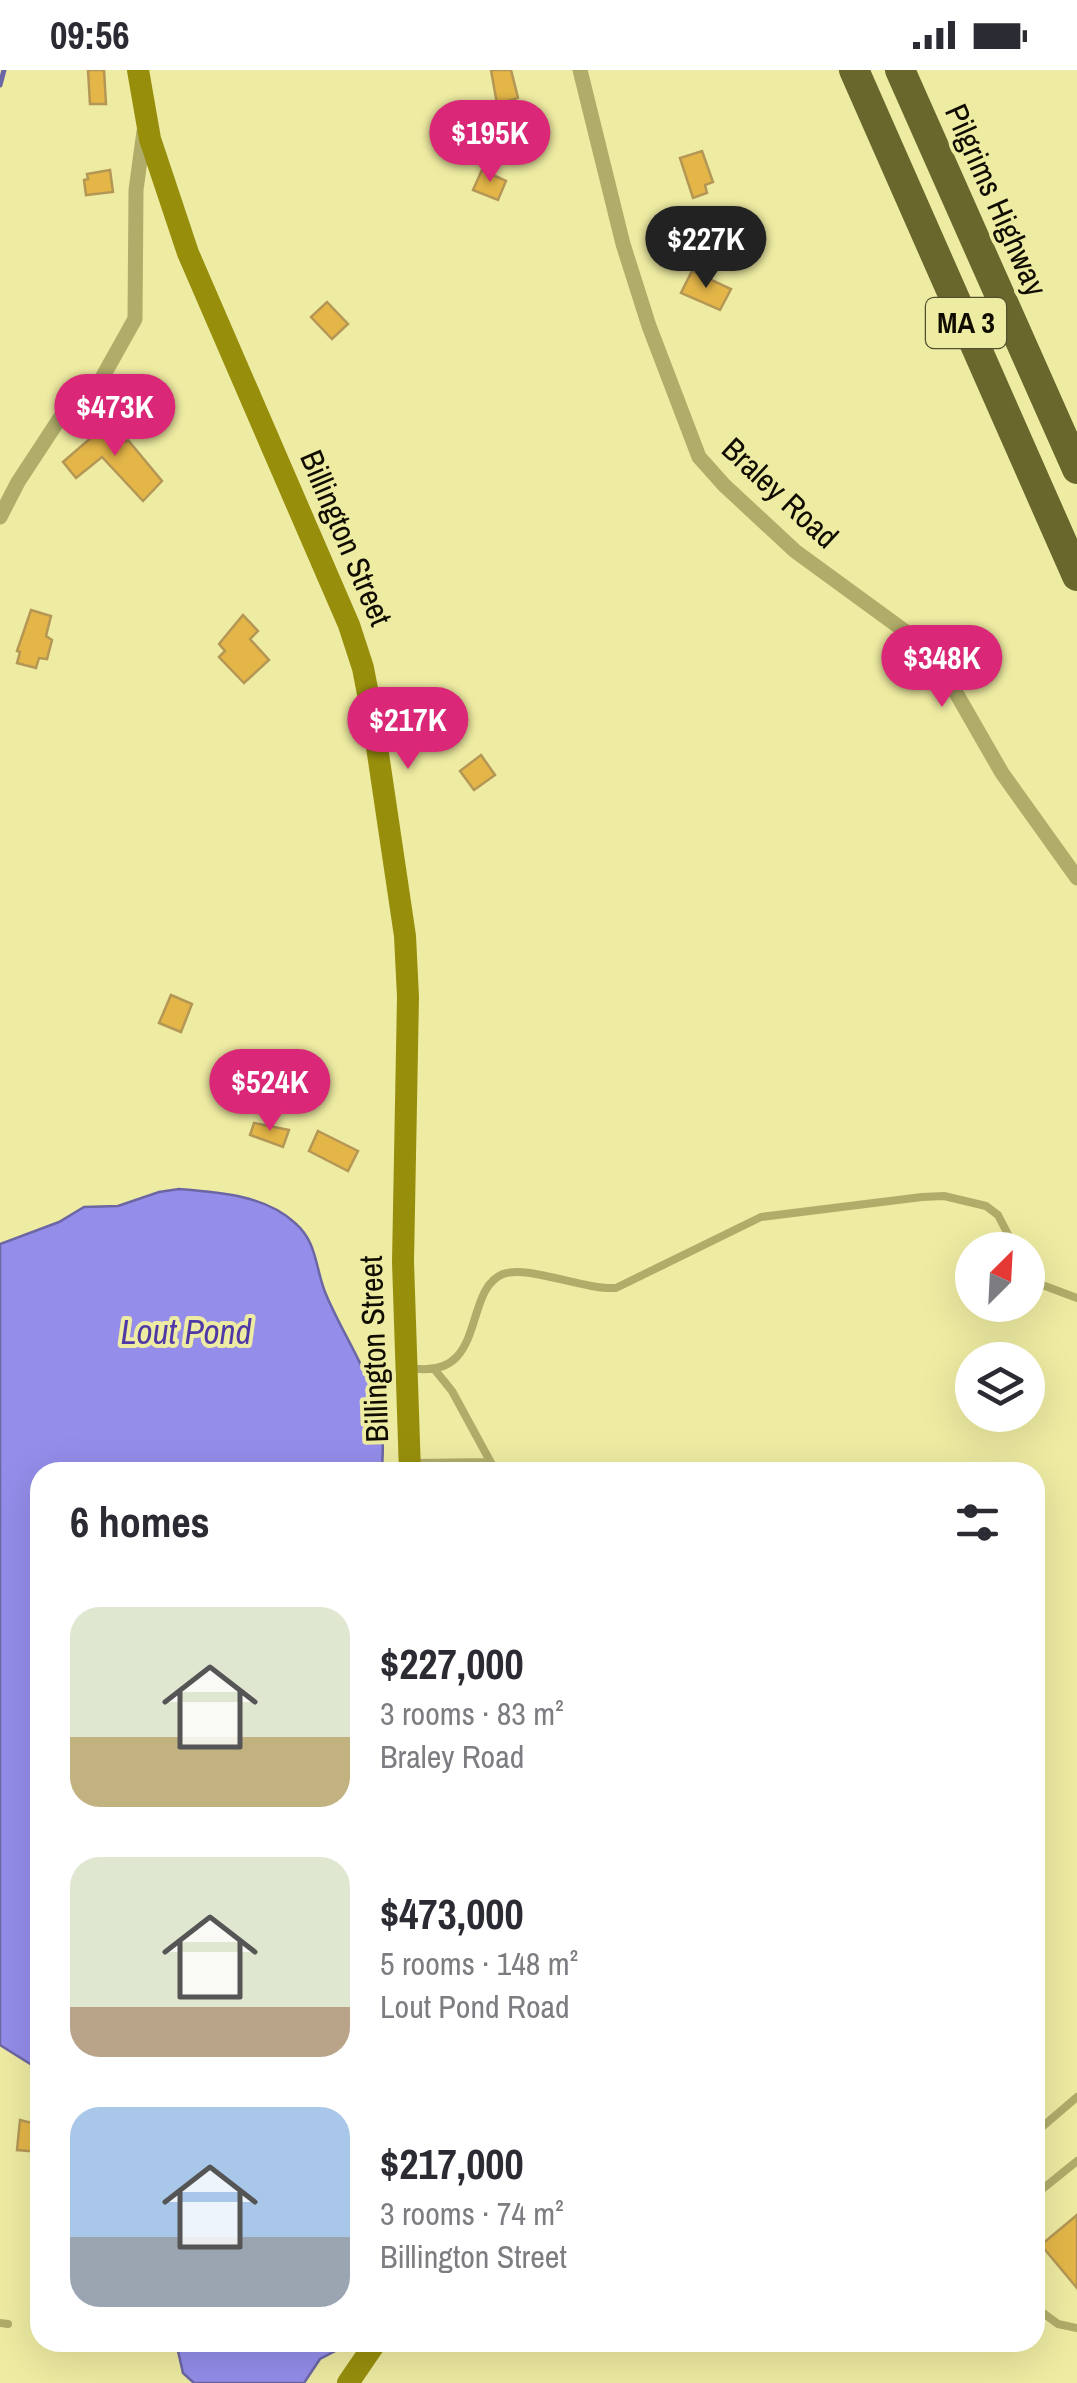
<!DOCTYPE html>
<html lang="en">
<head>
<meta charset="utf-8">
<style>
  body { margin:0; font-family:"Archivo Narrow",sans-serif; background:#f2f2f3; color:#2b2b33; height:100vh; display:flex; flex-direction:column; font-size:38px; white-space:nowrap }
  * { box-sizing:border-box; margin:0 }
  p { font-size:32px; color:#7c7c81 }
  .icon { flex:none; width:55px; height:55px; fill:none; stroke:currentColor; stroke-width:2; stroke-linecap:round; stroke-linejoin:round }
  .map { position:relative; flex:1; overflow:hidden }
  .sheet { position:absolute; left:30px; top:1392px; width:1015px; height:890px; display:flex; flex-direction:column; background:#fff; border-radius:30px; box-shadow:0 10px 40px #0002 }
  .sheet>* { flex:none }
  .needle { width:65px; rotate:24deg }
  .fabs { position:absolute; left:955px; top:1162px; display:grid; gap:20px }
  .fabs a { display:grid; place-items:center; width:90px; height:90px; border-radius:50%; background:#fff; box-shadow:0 10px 40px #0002; font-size:50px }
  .price { position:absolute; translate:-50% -85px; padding:0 22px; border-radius:35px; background:#db2777; color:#fff; font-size:32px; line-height:65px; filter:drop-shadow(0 2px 5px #0008) }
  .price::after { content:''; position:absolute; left:50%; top:60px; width:30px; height:22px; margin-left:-15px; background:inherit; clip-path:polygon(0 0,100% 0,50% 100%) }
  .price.on { background:#222; color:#fff }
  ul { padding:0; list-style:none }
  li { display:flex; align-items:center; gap:30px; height:250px; padding:0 40px }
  li span { display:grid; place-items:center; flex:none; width:280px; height:200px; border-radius:30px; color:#555 }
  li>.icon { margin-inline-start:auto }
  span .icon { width:120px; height:120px; fill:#fffc; stroke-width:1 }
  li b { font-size:42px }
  h2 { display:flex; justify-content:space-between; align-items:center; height:120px; padding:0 40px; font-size:42px }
  .status { display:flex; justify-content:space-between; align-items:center; height:70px; padding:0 50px; background:#fff; direction:ltr }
  .status svg { height:28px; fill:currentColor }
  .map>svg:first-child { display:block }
  .water { fill:#948dea; stroke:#6c67a4; stroke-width:2.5 }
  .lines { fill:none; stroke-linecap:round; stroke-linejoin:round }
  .stream { stroke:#6c67a4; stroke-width:5 }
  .building { fill:#e4b648; stroke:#b59755; stroke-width:2.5 }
  .lane { stroke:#b0ad6a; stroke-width:8 }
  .street { stroke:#b0ad6a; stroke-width:15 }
  .secondary { stroke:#978f0c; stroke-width:22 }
  .highway { stroke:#6a672d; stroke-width:30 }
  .labels { text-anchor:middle; stroke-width:8; stroke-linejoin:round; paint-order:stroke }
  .shield { fill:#eeeba2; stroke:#535031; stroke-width:2.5 }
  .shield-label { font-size:30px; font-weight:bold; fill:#100d00 }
  .street-label { font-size:32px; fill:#100d00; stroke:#eeeba2 }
  .water-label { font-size:35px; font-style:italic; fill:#4e39a6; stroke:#eeeba2 }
</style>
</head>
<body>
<div class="status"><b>09:56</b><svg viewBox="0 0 49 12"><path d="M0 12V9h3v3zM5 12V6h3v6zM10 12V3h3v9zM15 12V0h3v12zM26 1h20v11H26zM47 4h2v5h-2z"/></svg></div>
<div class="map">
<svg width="1077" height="2313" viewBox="0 0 1077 2313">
  <rect width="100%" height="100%" fill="#eeeba2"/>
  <path class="water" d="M179 1119C218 1122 265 1125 295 1153 317 1172 315 1196 325 1222 344 1269 378 1312 382 1364 384 1377 382 1390 382 1402H40V2000L0 1975V1174L59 1152 84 1137 118 1136 159 1122Z
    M176 2272H342V2273L337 2280 320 2289 304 2313H194L183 2303Z"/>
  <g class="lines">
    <path class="stream" d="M0 15 4 0"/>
  </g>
  <path class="building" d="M88 0H104L106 34H90Z
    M491 0H511L518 28 497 34Z
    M702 81 713 112 705 115 707 123 693 128 680 88Z
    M110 100 113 122 86 125 84 110 88 109 87 104Z
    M482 100 506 111 498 130 473 120Z
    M692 201 731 219 720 240 681 223Z
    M327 232 348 254 332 269 311 247Z
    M105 348 126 372 128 370 162 411 143 431 102 387 76 408 63 392 92 367 88 363Z
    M31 540 51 546 46 566 52 570 47 589 39 588 36 598 17 593 20 582 17 581Z
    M243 545 258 561 250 569 269 590 244 613 219 587 225 581 219 574Z
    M481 685 495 705 474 720 460 701Z
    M171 925 192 934 181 962 159 953Z
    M254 1053 289 1060 283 1077 250 1065Z
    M318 1061 358 1081 348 1101 309 1081Z
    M20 2050 40 2055V2082L17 2080Z
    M1077 2145V2218L1041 2175Z"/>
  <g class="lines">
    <path class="lane" d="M1028 1203 1037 1213 1077 1228
      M411 1298C488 1311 462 1220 503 1204 529 1195 583 1220 616 1218L761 1147 922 1127 944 1126 986 1136 998 1145 1016 1180
      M435 1300 452 1321 496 1402
      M414 1393 490 1392
      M1035 2063 1077 2027
      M1035 2125 1077 2091
      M1035 2237 1058 2254 1077 2258
      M0 2253 8 2254"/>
    <path class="street" d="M580 0 623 174 649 256 699 387 724 415 795 481 906 562 936 588 1002 703 1077 808
      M0 447 18 412 60 348 93 324 135 249 136 120 144 61"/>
    <path class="secondary" d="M138 0 150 69 188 183 349 555 363 598 373 650 405 866 408 927 403 1192 410 1402
      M348 2313 376 2272"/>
    <path class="highway" d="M854 0 1077 506
      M900 0 1077 399"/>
  </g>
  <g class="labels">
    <rect class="shield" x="926" y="228" width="80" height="50" rx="8"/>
    <g class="shield-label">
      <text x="966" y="263">MA 3</text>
    </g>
    <g class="street-label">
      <text transform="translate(996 130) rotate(66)" y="11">Pilgrims Highway</text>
      <text transform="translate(780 423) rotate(43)" y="11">Braley Road</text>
      <text transform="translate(346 468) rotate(67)" y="11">Billington Street</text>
      <text transform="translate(374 1279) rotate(-92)" y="11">Billington Street</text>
    </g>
    <g class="water-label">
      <text x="186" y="1274">Lout Pond</text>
    </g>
  </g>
</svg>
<div class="fabs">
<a><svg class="needle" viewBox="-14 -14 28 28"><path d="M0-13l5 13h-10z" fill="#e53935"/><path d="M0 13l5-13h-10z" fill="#7c7c81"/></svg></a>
<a><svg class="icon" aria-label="layers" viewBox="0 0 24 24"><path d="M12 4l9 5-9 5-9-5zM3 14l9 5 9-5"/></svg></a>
</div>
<b class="price" style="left:490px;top:115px">$195K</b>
<b class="price on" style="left:706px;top:221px">$227K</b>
<b class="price" style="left:115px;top:389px">$473K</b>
<b class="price" style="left:942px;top:640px">$348K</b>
<b class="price" style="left:408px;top:702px">$217K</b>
<b class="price" style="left:270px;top:1064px">$524K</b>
<section class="sheet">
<h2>6 homes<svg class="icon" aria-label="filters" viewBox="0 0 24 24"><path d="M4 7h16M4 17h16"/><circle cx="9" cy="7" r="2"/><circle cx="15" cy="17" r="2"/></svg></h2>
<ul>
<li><span style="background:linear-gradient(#dfe7d0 65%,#c2b280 0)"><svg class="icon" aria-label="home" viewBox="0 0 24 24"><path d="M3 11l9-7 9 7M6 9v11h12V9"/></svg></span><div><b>$227,000</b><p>3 rooms · 83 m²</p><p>Braley Road</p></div></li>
<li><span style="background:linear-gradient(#dfe7d0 75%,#b9a48a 0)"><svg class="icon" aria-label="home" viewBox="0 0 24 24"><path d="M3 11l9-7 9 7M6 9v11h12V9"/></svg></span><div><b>$473,000</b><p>5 rooms · 148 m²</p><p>Lout Pond Road</p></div></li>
<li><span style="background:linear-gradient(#a9c7e8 65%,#9aa5b1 0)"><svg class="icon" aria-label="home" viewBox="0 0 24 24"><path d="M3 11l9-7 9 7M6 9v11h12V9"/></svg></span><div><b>$217,000</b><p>3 rooms · 74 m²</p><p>Billington Street</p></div></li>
</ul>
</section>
</div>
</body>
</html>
